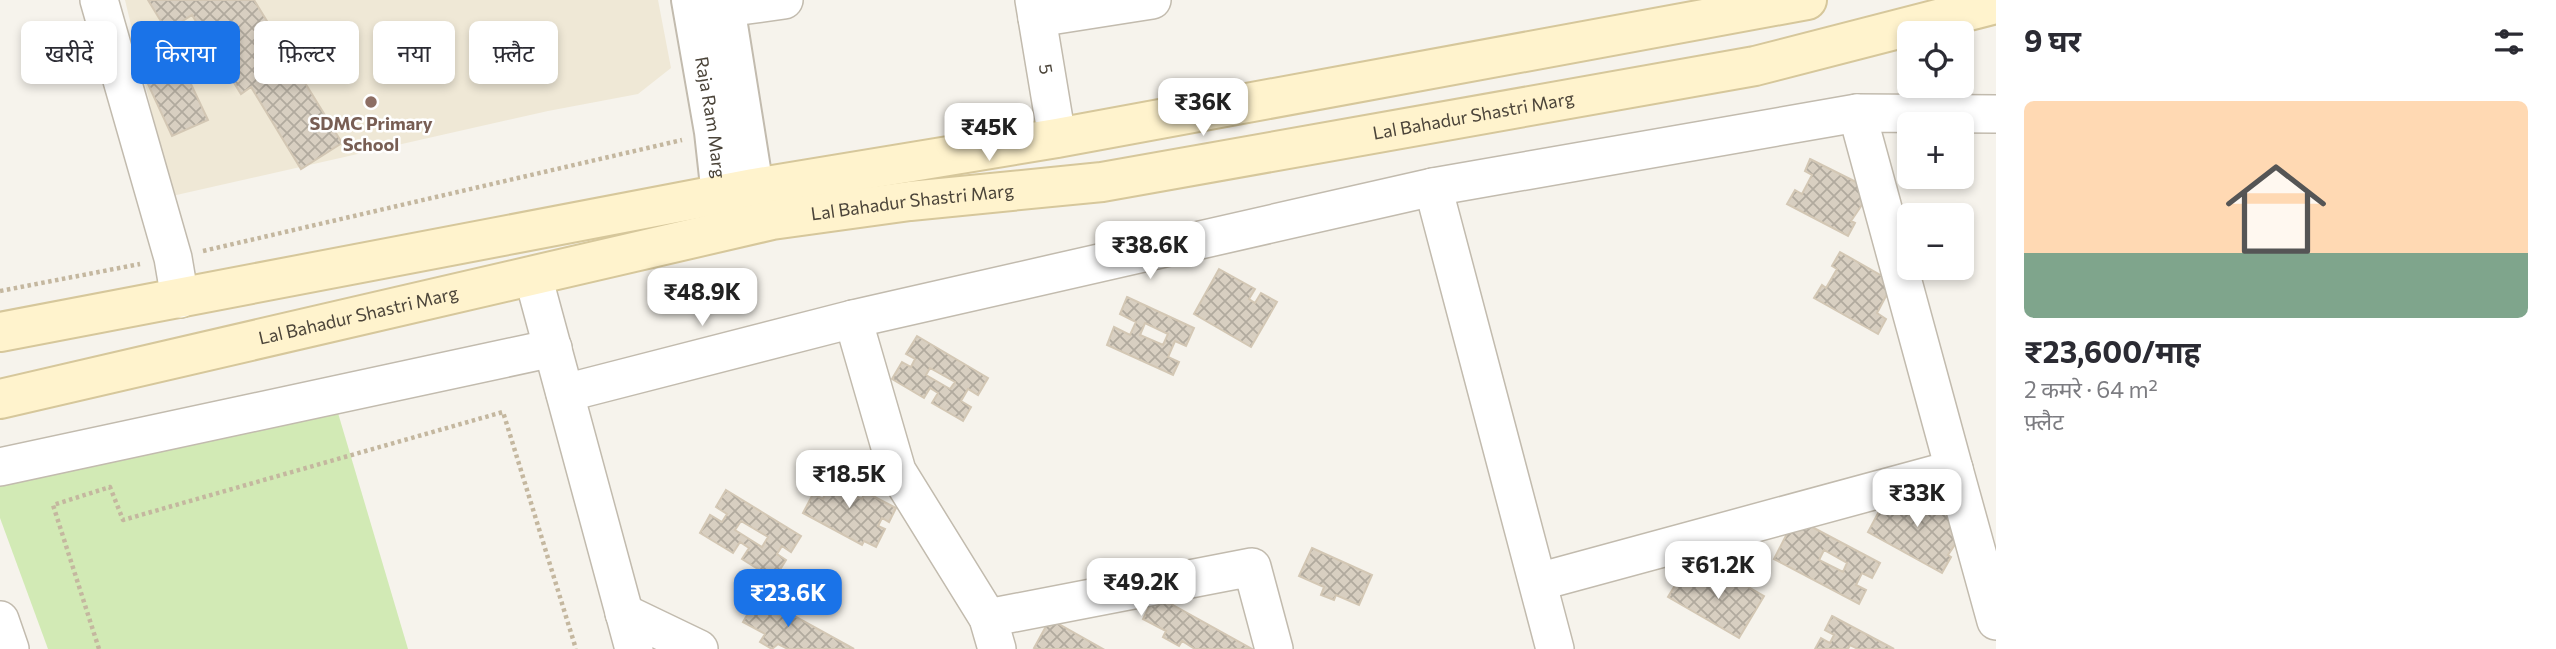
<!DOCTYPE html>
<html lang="hi">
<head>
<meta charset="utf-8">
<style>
  body { margin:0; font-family:Commissioner,"Noto Sans Devanagari",sans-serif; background:#f7f7f7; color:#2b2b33; height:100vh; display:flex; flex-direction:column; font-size:26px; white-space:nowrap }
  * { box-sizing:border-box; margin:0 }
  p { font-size:23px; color:#7c7c81 }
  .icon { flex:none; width:38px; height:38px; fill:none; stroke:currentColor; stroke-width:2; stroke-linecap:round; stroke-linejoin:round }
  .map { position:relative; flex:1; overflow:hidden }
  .drawer { display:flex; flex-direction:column; background:#fff; width:560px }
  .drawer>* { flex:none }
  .top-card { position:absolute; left:21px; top:21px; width:665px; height:63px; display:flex; gap:14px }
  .fabs { position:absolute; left:1897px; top:21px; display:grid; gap:14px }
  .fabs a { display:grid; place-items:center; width:77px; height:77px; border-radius:10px; background:#fff; box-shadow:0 4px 10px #0003; font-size:35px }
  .price { position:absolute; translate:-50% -60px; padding:0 16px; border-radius:14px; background:#fff; color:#222; font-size:23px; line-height:46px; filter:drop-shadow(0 2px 4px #0008) }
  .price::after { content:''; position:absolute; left:50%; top:42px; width:21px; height:16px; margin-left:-10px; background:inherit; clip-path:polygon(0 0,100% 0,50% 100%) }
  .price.active { background:#1a73e8; color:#fff }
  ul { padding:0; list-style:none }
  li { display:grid; align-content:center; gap:14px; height:371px; padding:0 28px }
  li span { display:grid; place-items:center; height:217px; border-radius:10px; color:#555 }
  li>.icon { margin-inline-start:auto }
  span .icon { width:126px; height:126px; fill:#fffc; stroke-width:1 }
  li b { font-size:30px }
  h2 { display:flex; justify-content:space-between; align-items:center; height:84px; padding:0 28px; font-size:30px }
  .tag { padding:0 24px; border-radius:10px; background:#fff; box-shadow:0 4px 10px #0003; font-size:24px; line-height:63px }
  .tag.active { background:#1a73e8; color:#fff }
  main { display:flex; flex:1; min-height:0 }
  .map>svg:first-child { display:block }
  .education { fill:#efe8d6 }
  .park { fill:#d2eab5 }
  .building { fill:url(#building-cross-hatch); stroke:#d3c7b4; stroke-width:2; fill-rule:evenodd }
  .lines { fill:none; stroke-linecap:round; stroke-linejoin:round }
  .minor-casing { stroke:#c2bbae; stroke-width:40 }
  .tertiary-casing { stroke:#c2bbae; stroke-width:42 }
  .secondary-casing { stroke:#d6c79b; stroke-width:42 }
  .path { stroke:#c4b79f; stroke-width:4.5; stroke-dasharray:3.5 3.5; stroke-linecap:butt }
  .minor { stroke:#fff; stroke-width:37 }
  .tertiary { stroke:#fff; stroke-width:38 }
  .secondary { stroke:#fff3cd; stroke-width:38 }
  .education-dot { fill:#8d6e63; stroke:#fff; stroke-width:2.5 }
  .labels { text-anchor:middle; stroke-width:5; stroke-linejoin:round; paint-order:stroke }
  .street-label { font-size:18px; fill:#4b4439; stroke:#fff }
  .education-label { font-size:18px; font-weight:bold; fill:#785e54; stroke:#fff }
</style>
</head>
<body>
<main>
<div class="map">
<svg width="1996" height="649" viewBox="0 0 1996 649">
  <defs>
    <pattern id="building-cross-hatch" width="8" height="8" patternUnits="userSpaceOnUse" patternTransform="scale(1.75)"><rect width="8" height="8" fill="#d8cfc1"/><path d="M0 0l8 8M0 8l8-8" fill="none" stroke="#b1aa9e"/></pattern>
  </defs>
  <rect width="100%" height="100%" fill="#f6f3ec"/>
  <path class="education" d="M125 0H658L671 68 638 94 548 111 172 196Z"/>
  <path class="park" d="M338 413 408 649H48L0 518V485Z"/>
  <path class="building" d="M148 0H254L342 143 301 169 251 87 241 94 192 15 167 31Z
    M171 42 208 120 172 136 136 58Z
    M1810 159 1872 190 1851 221 1855 223 1848 236 1787 204 1795 190 1802 194 1812 175 1805 171Z
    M1840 252 1903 288 1896 301 1886 296 1877 313 1886 319 1878 334 1814 298 1822 285 1826 288 1837 269 1832 266Z
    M1219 269 1255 289 1249 299 1255 303 1261 293 1277 302 1251 347 1194 314Z
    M1127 297 1194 328 1186 346 1175 341 1168 357 1179 362 1173 375 1107 345 1114 327 1130 335 1136 322 1120 314ZM1145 323 1168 334 1163 345 1140 335Z
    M917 336 988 378 978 395 968 389 961 401 971 407 963 421 932 403 938 393 930 388 924 398 892 379 902 362 911 367 915 359 906 354ZM930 368 955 382 950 389 926 375Z
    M823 470 861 489 857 497 862 499 865 492 896 508 889 522 882 518 878 526 885 529 876 547 864 541 862 545 803 513 813 494 823 499 827 489 816 483Z
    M1893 485 1968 525 1948 555 1951 557 1942 573 1868 532Z
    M726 490 801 536 791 552 782 546 777 554 786 560 774 579 742 559 749 548 740 542 733 553 700 533 710 515 722 522 727 514 716 507ZM741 521 768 537 762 547 735 530Z
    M1795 518 1880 563 1872 578 1862 573 1856 585 1866 590 1859 604 1774 559ZM1824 550 1847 563 1843 572 1819 560Z
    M1312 548 1372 575 1359 605 1336 595 1334 600 1321 595 1324 587 1299 576Z
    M1694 565 1708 573 1705 577 1724 588 1731 577 1764 596 1739 638 1668 597 1677 582 1682 585Z
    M1155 595 1252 649H1195L1182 641 1179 646 1163 637 1166 631 1143 619Z
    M758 596 854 649H788L778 644 772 649 760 642 765 634 743 622Z
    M1832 616 1894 649H1858L1850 645 1848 649H1815L1821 638 1830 643 1834 635 1825 630Z
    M1050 619 1103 649H1036L1034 648Z"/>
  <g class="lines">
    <g class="minor-casing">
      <g id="minor">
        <path d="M99 0 173 258 180 299"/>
        <path id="s1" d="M1034 0 1057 138"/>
        <path d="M725 8 784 0"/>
        <path d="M1037 18 1152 0"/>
        <path d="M1433 187 1555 649"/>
        <path d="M533 276 634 649"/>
        <path d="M853 319 897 471 988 618 997 649"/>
        <path d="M565 393 853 319 1433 187 1857 113 1996 114"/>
        <path d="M0 467 553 348"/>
        <path d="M1954 469 1996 621"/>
        <path d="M1538 582 1954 469 1857 113"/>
        <path d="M624 613 699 649"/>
        <path d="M988 618 1252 567 1274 649"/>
        <path d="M0 620 10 649"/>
      </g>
    </g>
    <g class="tertiary-casing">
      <g id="tertiary">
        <path id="s2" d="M691 0 714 132 721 195"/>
        <path d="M724 0 754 188"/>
      </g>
    </g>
    <g class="secondary-casing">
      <g id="secondary">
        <path d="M0 332 754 188 1057 138 1807 0"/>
        <path id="s3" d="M0 399 772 220 910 201 1102 182 1755 66 1996 4"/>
      </g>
    </g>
    <path class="path" d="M203 251 682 140
      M0 291 140 264
      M99 649 53 505 110 487 123 520 503 412 576 649"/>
    <use href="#minor" class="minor"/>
    <use href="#tertiary" class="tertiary"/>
    <use href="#secondary" class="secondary"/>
  </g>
  <circle class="education-dot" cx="371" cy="102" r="7"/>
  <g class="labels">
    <g class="street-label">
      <text dy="6" stroke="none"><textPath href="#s1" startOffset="70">5</textPath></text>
      <text dy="6" stroke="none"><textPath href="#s3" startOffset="1502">Lal Bahadur Shastri Marg</textPath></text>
      <text dy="6" stroke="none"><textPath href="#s2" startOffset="119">Raja Ram Marg</textPath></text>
      <text dy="6" stroke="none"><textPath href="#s3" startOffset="934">Lal Bahadur Shastri Marg</textPath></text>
      <text dy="6" stroke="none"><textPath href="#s3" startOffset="368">Lal Bahadur Shastri Marg</textPath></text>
    </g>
    <g class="education-label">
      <text x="371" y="130">SDMC Primary<tspan x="371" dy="21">School</tspan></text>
    </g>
  </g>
</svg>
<div class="fabs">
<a><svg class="icon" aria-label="locate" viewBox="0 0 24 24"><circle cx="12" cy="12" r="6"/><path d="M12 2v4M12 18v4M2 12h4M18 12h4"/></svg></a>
<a>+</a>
<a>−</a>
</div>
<b class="price" style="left:1203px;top:138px">₹36K</b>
<b class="price" style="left:989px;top:163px">₹45K</b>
<b class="price" style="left:1150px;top:281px">₹38.6K</b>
<b class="price" style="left:702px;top:328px">₹48.9K</b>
<b class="price" style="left:849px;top:510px">₹18.5K</b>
<b class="price" style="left:1917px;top:529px">₹33K</b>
<b class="price" style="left:1718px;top:601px">₹61.2K</b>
<b class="price" style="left:1141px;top:618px">₹49.2K</b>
<b class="price active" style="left:788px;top:629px">₹23.6K</b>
<div class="top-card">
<a class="tag">खरीदें</a>
<a class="tag active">किराया</a>
<a class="tag">फ़िल्टर</a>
<a class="tag">नया</a>
<a class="tag">फ़्लैट</a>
</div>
</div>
<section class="drawer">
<h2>9 घर<svg class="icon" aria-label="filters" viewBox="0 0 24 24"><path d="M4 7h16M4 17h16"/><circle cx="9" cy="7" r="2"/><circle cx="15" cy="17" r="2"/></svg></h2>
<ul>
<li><span style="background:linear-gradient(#ffd9b3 70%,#7fa58c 0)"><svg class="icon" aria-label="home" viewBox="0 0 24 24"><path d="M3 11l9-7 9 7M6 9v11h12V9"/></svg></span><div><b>₹23,600/माह</b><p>2 कमरे · 64 m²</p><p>फ़्लैट</p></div></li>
</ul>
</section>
</main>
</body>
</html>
